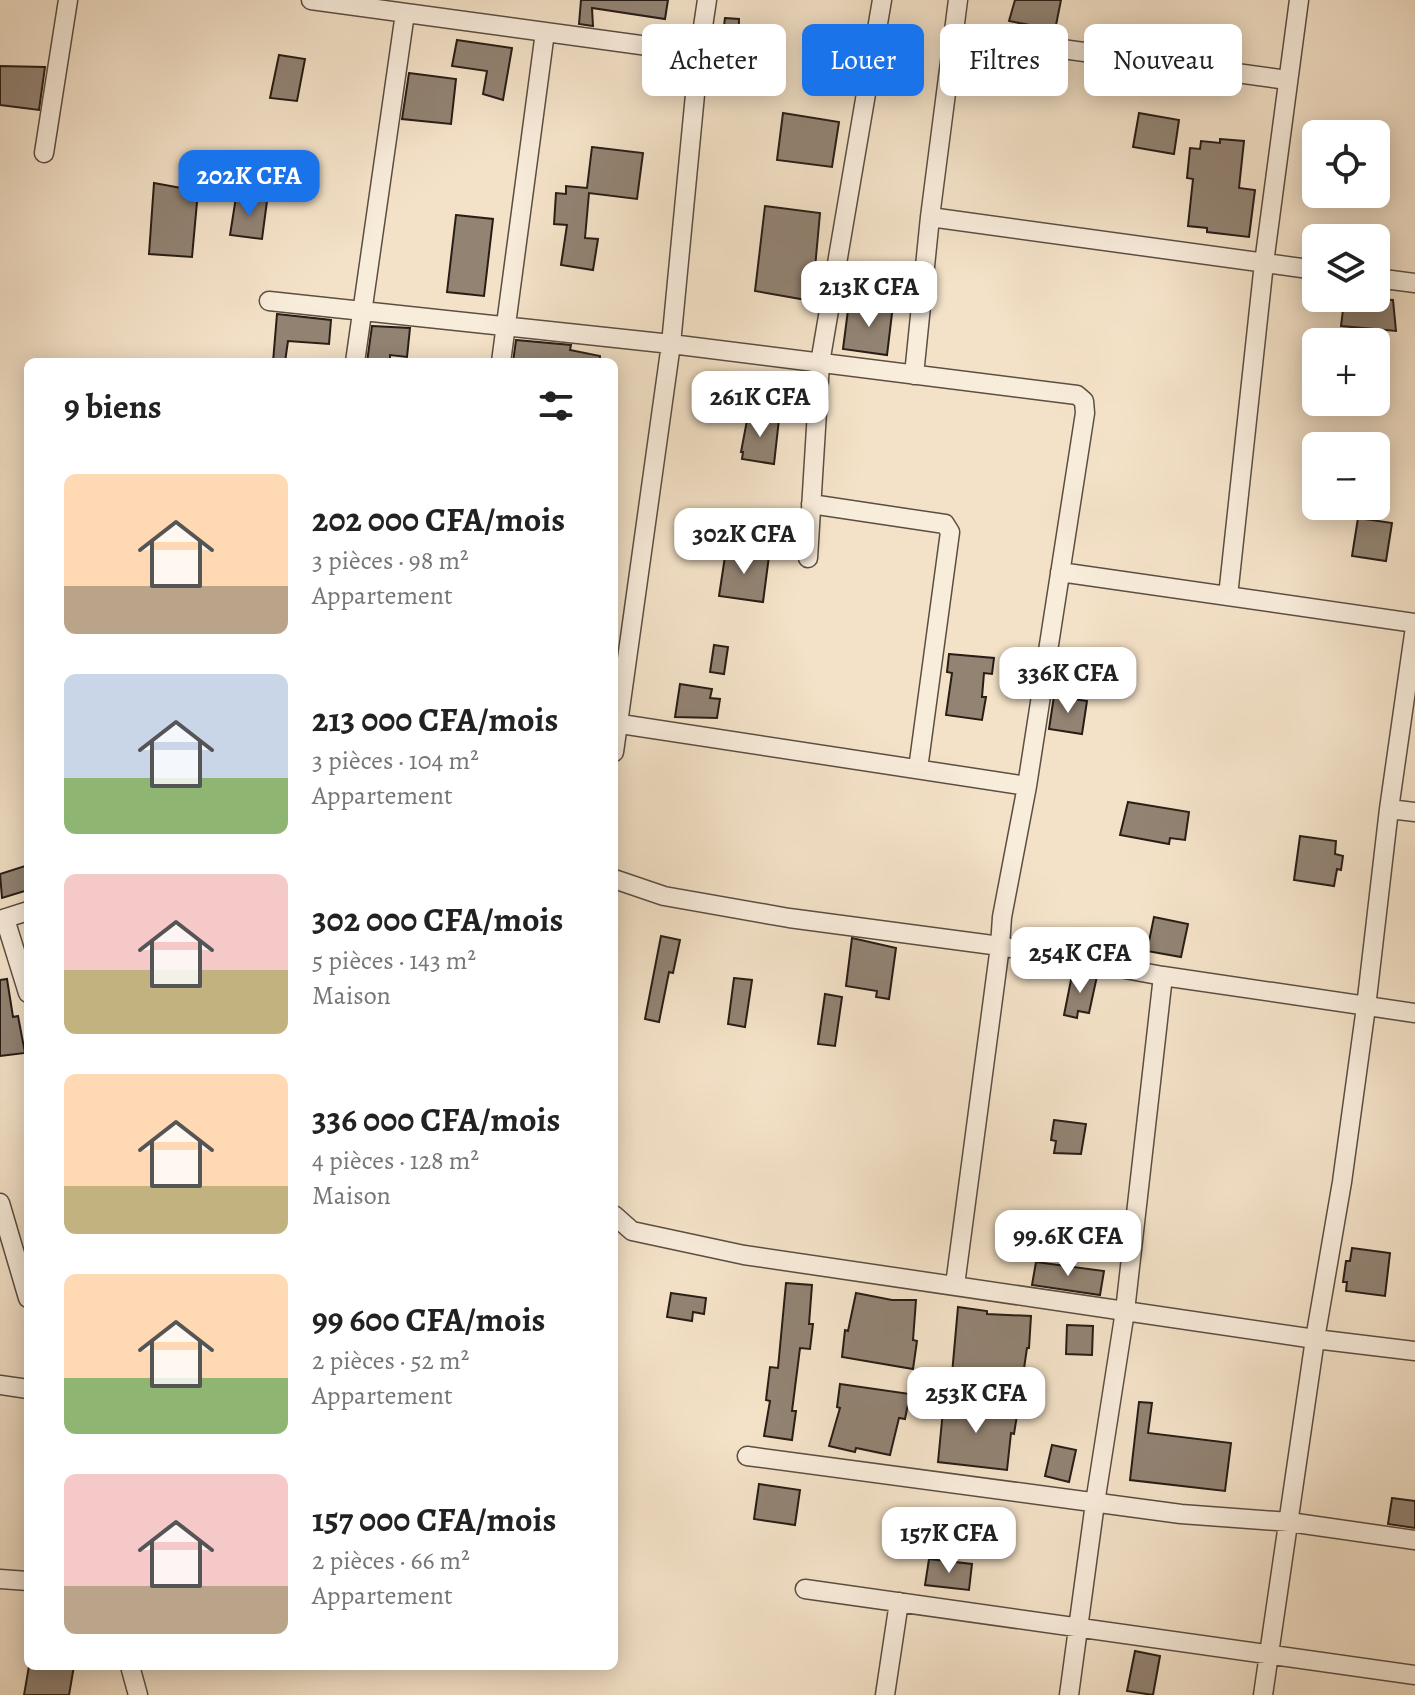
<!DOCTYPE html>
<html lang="fr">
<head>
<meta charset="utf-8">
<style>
  body { margin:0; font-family:Alegreya,serif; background:#f6f6f6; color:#222; height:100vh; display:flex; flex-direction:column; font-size:30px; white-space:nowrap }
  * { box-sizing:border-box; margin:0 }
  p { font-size:26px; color:#767676 }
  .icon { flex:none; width:44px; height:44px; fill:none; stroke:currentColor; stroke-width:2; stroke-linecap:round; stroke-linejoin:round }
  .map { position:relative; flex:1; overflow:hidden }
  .drawer { position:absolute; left:24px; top:358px; width:594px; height:1312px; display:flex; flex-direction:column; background:#fff; border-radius:12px; box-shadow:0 4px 20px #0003 }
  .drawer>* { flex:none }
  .banner { position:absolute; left:642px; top:24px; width:652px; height:72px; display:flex; gap:16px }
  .fabs { position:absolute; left:1302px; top:120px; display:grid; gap:16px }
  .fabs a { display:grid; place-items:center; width:88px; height:88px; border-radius:12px; background:#fff; box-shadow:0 4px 20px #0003; font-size:40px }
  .price { position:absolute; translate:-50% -68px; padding:0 18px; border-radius:16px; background:#fff; color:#222; font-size:26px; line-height:52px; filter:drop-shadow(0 2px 4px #0008) }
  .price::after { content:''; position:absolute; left:50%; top:48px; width:24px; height:18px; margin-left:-12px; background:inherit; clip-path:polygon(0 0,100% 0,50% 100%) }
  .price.current { background:#1a73e8; color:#fff }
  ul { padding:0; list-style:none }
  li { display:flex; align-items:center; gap:24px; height:200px; padding:0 40px }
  li span { display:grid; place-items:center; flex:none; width:224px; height:160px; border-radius:12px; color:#555 }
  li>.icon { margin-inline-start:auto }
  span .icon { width:96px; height:96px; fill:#fffc; stroke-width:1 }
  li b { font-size:34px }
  h2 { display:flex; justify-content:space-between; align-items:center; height:96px; padding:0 40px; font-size:34px }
  .tag { padding:0 28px; border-radius:12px; background:#fff; box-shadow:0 4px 20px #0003; font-size:28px; line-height:72px }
  .tag.current { background:#1a73e8; color:#fff }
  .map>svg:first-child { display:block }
  .building { fill:#928373; stroke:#281d16; stroke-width:2 }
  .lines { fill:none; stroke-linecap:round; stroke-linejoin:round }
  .minor-casing { stroke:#5b4e42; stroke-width:21 }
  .minor { stroke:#f8ecdb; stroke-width:18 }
</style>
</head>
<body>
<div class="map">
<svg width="1415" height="1695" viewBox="0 0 1415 1695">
  <rect width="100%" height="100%" fill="#f4e2c8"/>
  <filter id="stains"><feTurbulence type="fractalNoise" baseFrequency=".0025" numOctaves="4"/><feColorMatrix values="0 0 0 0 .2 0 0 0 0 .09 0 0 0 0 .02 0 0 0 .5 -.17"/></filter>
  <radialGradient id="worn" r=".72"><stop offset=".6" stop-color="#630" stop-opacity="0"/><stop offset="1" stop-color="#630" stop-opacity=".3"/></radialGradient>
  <path class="building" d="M581 0H668L665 19 592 8 593 26 579 24Z
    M1015 0H1061L1055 30 1009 21Z
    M725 18 739 19 738 73 718 71Z
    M457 40 512 48 503 100 483 94 487 71 452 66Z
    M279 55 305 59 297 101 270 98Z
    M0 66 45 67 39 110 0 105Z
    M409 73 456 79 451 124 402 119Z
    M783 113 839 122 832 167 777 160Z
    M1139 113 1179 120 1174 154 1133 147Z
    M1220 139 1244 141 1239 188 1255 190 1249 237 1207 232V228L1188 226 1193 179 1187 178 1190 148 1200 149 1201 141 1220 143Z
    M592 147 643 153 637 199 589 193 585 238 598 239 593 270 561 265 567 225 554 224 556 193 566 194V186L587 188Z
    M154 183 198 191 192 257 149 254Z
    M236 197 267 201 262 239 230 235Z
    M765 206 820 213 812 301 755 291Z
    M456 215 493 219 484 296 447 292Z
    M1373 299 1393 300 1396 331 1341 326 1344 302 1372 306Z
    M867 301 893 305 887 355 843 349 848 310 866 313Z
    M277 314 331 320 329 344 288 341 285 362H273Z
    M372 326 410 328 407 357 390 355V362H367Z
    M516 340 571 345 570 350 600 356V362H513Z
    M748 415 779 419 774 464 742 459 743 452H741Z
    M1358 518 1392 523 1386 561 1352 556Z
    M726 550 769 556 763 602 719 596Z
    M714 645 728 647 724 674 710 672Z
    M949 654 994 658 992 674 984 673 982 697H986L982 720 946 715 952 673 947 672Z
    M680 684 712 689 710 698 720 699 717 718 675 717Z
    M1054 696 1087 701 1082 734 1049 729Z
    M1128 802 1189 812 1185 840 1170 838 1169 844 1120 835Z
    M1300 836 1336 841 1335 854 1343 856 1341 870 1337 869 1334 886 1294 880Z
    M28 865V890L2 898 0 874Z
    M1154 917 1188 924 1181 957 1147 951Z
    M661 936 680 940 673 973 669 972 659 1022 645 1019Z
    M852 938 896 948 889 999 876 997 877 991 846 986Z
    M1085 974 1097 976 1089 1013 1078 1011 1077 1018 1064 1015 1072 975 1084 978Z
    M734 978 752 980 745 1027 728 1024Z
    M7 979 13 1017 18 1016 25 1053 0 1056V980Z
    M825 994 842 997 835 1046 818 1044Z
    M1054 1120 1086 1124 1081 1154 1054 1153 1056 1141 1051 1140Z
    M1352 1248 1390 1253 1385 1296 1346 1291 1347 1282H1343L1346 1261H1350Z
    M1036 1262 1104 1271 1100 1295 1032 1285Z
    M786 1283 812 1285 809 1324H813L810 1349 800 1348 792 1411H796L792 1440 764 1436 770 1401 766 1400 770 1367 778 1368Z
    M671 1293 706 1298 704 1314 693 1312 692 1321 667 1317Z
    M856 1293 892 1300H916L913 1340 917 1341 913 1369 842 1357 845 1330 848 1331Z
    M958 1307 987 1311V1314L1031 1316 1029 1348H1027L1022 1382 952 1374Z
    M1067 1325 1093 1326 1092 1355 1066 1354Z
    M840 1384 910 1394 905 1419 899 1418 890 1455 856 1448 855 1452 829 1446 840 1408 837 1407Z
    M944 1400 1018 1409 1014 1434 1011 1433 1007 1470 938 1462Z
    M1139 1402 1152 1403 1148 1433 1231 1443 1225 1491 1130 1480Z
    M1052 1445 1076 1450 1069 1482 1045 1476Z
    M759 1484 800 1490 795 1525 754 1519Z
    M1392 1498 1415 1501V1528L1388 1524Z
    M929 1559 972 1564 969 1590 925 1585Z
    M1135 1651 1160 1656 1153 1695 1127 1691Z
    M29 1666H74L69 1695H24Z"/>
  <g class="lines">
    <g class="minor-casing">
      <path id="minor" d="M311 0 699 53
        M953 34 1287 80
        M44 153 68 0
        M930 217 1316 270
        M1376 278 1415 283
        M269 301 671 344 1077 395 1084 401 1085 413 1027 786 1002 917 1000 946 1163 976 1415 1013
        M355 362 405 13
        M501 362 545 32
        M914 375 930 217 958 0
        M811 504 945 524 950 532 918 769
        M808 558 820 363 882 0
        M1060 572 1415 623
        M1228 596 1264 263 1299 0
        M614 723 1027 786
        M614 752 671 344 699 53 707 0
        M1389 809 1415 812
        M614 879 664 896 789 918 1000 946 955 1285
        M5 919 28 993
        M0 920 28 911
        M1163 976 1125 1311 1315 1339 1415 1351
        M0 1203 28 1298
        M614 1215 632 1231 744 1255 1125 1311 1095 1503 1069 1695
        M0 1385 28 1389
        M747 1456 1181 1514 1289 1522 1415 1540
        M0 1579 28 1581
        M805 1589 1415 1675
        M130 1666 138 1695
        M885 1695 899 1602
        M1263 1695 1315 1339 1342 1182 1366 1007 1389 809 1415 627"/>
    </g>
    <use href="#minor" class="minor"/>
  </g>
  <rect width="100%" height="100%" filter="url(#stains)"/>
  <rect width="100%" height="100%" fill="url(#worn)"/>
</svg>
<div class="fabs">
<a><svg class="icon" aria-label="locate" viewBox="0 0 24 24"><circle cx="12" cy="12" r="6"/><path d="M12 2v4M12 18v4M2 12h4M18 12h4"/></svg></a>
<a><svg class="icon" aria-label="layers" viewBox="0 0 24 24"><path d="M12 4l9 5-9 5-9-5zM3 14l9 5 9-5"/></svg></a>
<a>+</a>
<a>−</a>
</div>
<b class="price current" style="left:249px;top:218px">202K CFA</b>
<b class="price" style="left:869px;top:329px">213K CFA</b>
<b class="price" style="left:760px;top:439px">261K CFA</b>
<b class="price" style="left:744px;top:576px">302K CFA</b>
<b class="price" style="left:1068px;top:715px">336K CFA</b>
<b class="price" style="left:1080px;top:995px">254K CFA</b>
<b class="price" style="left:1068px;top:1278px">99.6K CFA</b>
<b class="price" style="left:976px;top:1435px">253K CFA</b>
<b class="price" style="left:949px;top:1575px">157K CFA</b>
<div class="banner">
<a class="tag">Acheter</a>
<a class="tag current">Louer</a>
<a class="tag">Filtres</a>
<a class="tag">Nouveau</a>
</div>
<section class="drawer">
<h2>9 biens<svg class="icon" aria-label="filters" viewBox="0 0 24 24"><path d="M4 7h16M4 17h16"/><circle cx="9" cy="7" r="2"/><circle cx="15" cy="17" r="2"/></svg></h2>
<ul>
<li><span style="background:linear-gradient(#ffd9b3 70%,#b9a48a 0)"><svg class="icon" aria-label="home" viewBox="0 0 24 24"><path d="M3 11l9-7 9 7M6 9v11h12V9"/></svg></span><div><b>202 000 CFA/mois</b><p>3 pièces · 98 m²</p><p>Appartement</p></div></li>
<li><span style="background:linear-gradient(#c9d6e8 65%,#8fb573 0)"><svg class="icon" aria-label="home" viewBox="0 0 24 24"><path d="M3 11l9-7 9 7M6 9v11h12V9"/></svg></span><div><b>213 000 CFA/mois</b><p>3 pièces · 104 m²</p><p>Appartement</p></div></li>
<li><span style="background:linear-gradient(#f6c9c9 60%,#c2b280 0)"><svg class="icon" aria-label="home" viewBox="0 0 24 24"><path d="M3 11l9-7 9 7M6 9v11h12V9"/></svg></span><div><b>302 000 CFA/mois</b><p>5 pièces · 143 m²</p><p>Maison</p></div></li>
<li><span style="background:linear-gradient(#ffd9b3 70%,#c2b280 0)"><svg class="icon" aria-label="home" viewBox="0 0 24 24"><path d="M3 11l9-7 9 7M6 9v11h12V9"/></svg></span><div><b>336 000 CFA/mois</b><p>4 pièces · 128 m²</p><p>Maison</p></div></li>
<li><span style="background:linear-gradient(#ffd9b3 65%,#8fb573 0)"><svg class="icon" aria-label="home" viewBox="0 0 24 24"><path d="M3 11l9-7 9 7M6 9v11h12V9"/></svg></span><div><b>99 600 CFA/mois</b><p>2 pièces · 52 m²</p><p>Appartement</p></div></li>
<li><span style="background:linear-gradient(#f6c9c9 70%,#b9a48a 0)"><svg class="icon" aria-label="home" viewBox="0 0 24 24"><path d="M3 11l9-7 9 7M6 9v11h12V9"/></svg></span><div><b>157 000 CFA/mois</b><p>2 pièces · 66 m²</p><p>Appartement</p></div></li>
</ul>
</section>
</div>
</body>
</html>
